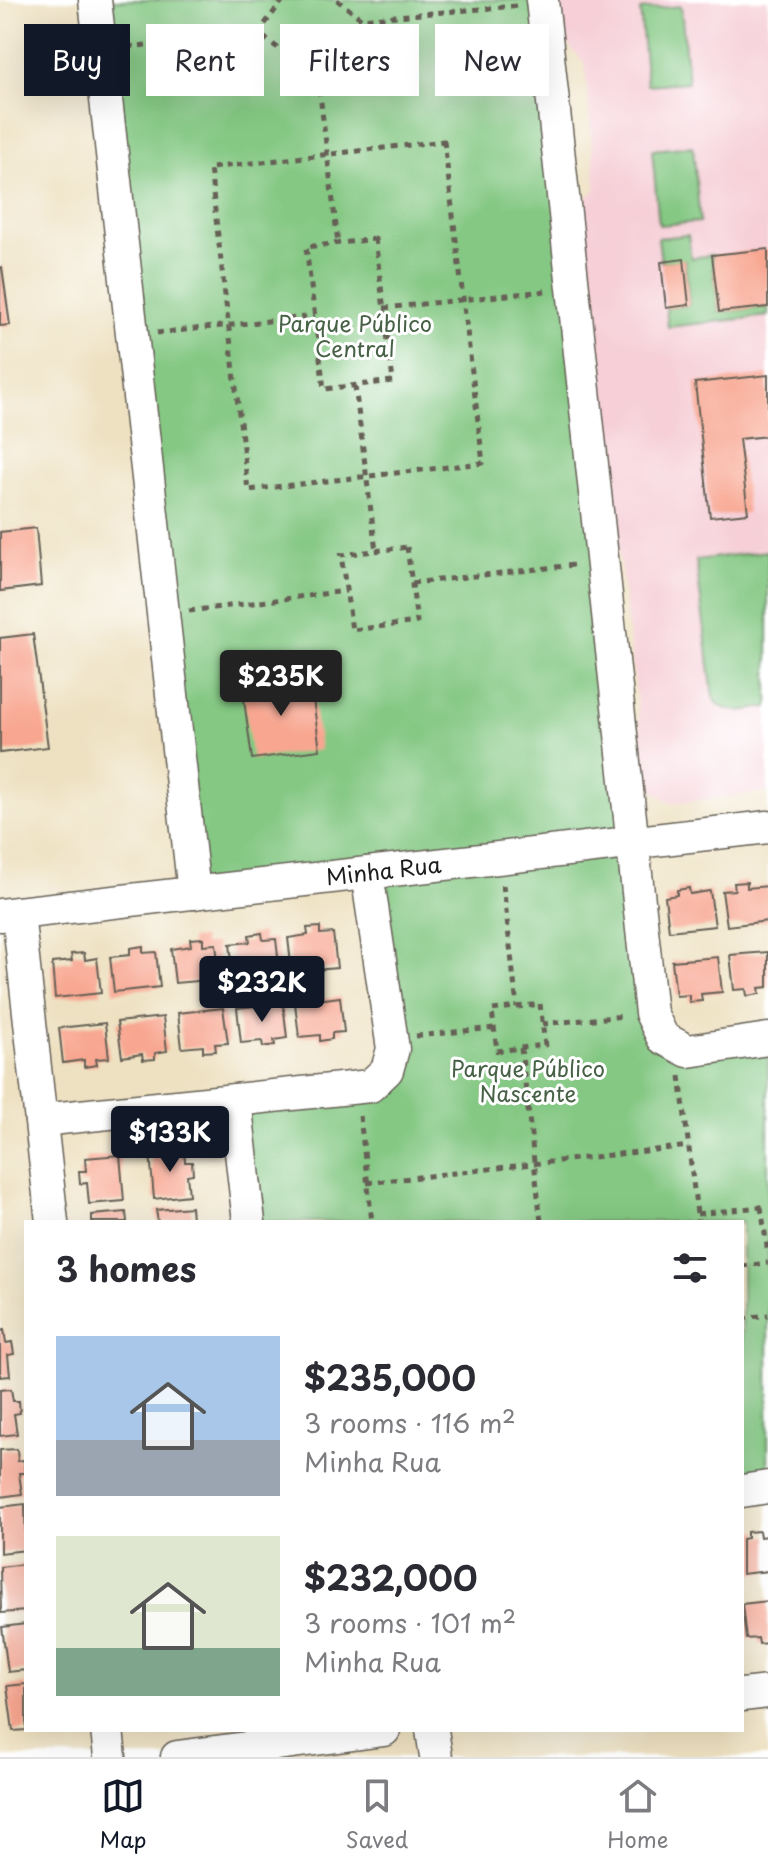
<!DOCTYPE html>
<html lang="en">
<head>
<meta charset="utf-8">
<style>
  body { margin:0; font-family:"Playpen Sans",sans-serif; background:#f2f2f3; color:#2b2b33; height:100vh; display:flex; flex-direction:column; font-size:30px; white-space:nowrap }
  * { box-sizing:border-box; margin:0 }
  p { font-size:26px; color:#7c7c81 }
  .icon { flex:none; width:44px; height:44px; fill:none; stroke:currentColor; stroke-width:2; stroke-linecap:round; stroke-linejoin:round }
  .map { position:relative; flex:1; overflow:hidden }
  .panel { position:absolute; left:24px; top:1220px; width:720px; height:512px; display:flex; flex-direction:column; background:#fff; border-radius:0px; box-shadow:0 8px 32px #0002 }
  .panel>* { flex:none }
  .hud { position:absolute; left:24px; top:24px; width:720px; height:72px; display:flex; gap:16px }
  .price { position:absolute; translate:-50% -68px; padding:0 18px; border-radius:8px; background:#111827; color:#fff; font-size:26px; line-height:52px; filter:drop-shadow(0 2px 4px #0008) }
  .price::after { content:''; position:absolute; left:50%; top:48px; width:24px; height:18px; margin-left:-12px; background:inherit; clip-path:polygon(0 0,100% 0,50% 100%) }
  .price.active { background:#222; color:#fff }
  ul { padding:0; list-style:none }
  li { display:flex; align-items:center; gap:24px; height:200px; padding:0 32px }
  li span { display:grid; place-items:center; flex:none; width:224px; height:160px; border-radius:0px; color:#555 }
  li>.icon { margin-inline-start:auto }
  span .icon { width:96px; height:96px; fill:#fffc; stroke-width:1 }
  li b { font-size:34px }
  h2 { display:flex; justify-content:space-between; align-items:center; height:96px; padding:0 32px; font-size:34px }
  .tag { padding:0 28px; border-radius:0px; background:#fff; box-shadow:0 8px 32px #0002; font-size:28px; line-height:72px }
  .tag.active { background:#111827; color:#fff }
  .dock { display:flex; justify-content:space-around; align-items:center; height:112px; border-top:2px solid #e1e1e2; background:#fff; font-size:22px; color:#7c7c81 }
  .dock a { display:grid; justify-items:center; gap:4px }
  .dock .active { color:#111827 }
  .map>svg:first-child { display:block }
  .built { fill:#f6cfd7 }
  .green { fill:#84c883; stroke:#507250; stroke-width:2 }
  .building { fill:#f8a690 }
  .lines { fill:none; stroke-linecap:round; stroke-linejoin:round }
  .street-casing { stroke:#666156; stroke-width:35 }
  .path { stroke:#666156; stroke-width:5; stroke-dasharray:6 6; stroke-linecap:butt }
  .street { stroke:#fff; stroke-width:32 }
  .labels { text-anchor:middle; stroke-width:6; stroke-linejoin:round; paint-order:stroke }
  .park-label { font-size:22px; fill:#466145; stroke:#fff }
  .street-label { font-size:22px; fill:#1c1c1c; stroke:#fff }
</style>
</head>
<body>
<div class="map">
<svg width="768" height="1757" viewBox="0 0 768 1757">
  <rect width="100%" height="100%" fill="#fff"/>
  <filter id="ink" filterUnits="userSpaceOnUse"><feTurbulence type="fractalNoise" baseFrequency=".0125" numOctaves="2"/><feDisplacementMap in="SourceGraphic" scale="16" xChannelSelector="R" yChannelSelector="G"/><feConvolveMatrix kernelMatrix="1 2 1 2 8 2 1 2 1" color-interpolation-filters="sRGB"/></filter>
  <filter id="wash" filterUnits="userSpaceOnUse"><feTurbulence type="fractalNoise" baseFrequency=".006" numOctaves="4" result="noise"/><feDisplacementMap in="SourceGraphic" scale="32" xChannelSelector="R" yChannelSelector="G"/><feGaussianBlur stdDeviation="1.8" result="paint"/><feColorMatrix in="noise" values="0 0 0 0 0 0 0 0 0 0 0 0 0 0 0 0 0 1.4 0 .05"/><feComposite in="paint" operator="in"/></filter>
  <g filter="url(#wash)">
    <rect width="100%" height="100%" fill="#eee1c1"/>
    <path class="built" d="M560 0H768V792L671 803 647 786 577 208 596 188 585 64 565 41Z"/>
    <path class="green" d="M95 0H542L663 1038 768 1036V1487L742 1491V1222H249L235 1100 387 1070 367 873 194 893Z
      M681 6 688 82 647 85 640 10Z
      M693 146 700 222 659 225 652 150Z
      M688 235 691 258 712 255 719 312 768 307V316L668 327 666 308 689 305 685 260 661 262 658 238Z
      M768 551V707C749 709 724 718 713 697L696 560Z"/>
    <g id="blocks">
      <path class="building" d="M768 249V307L719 312 712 255Z
        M684 259 689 305 666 308 661 262Z
        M2 267 10 325 0 326V268Z
        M768 375V436L739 439 748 513 710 517 695 383Z
        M36 528 41 586 0 591V532Z
        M33 634 48 747 0 753V638Z
        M310 677 320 750 252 759 242 685Z
        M747 882V888L768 886V921L727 926 722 891 735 890 734 883Z
        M689 888 690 894 710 891 715 926 669 931 665 897 677 895V890Z
        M320 927V934L333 933 337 968 292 972 288 938 308 935 307 928Z
        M262 933 263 940 276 939 280 974 234 979 230 944 250 942 249 935Z
        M203 938V945L216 944 220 979 175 983 171 949 191 946 190 939Z
        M143 946V953L156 952 160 987 114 992 110 957 130 955V948Z
        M768 952V987L759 988 760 994 747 996 746 989 734 990 730 955Z
        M84 953 85 960 97 958 101 993 55 998 52 963 72 961 71 954Z
        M718 957 722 992 701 994 702 1001 689 1002V995L676 996 672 961Z
        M340 997 344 1032 332 1033V1039L320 1041V1035L299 1037 295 1003Z
        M283 1003 287 1038 274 1040 275 1045 263 1047 262 1041 241 1043 237 1008Z
        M223 1008 228 1043 215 1044 216 1051 203 1052V1046L182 1048 178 1013Z
        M163 1017 167 1051 155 1053V1059L143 1060 142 1054 122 1057 117 1022Z
        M105 1023 109 1058 96 1059 97 1065 84 1067V1060L63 1063 59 1028Z
        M184 1150 185 1162H192L193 1174 187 1175 189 1195 154 1199 150 1153Z
        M120 1155 124 1201 89 1204 87 1183 80 1184 79 1171H86L85 1158Z
        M191 1207 192 1219H198V1222H158L156 1210Z
        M126 1212 127 1222H92V1215Z
        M4 1330 6 1343 12 1342 14 1354 8 1355 10 1376 0 1377V1331Z
        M11 1389 13 1401H19L20 1413 14 1414 17 1434 0 1436V1390Z
        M17 1449 18 1461 24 1460 25 1473H19L22 1494 0 1497V1450Z
        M25 1504 26 1550 0 1553V1507Z
        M759 1531 760 1537 768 1536V1571L742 1574V1539L747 1538V1532Z
        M26 1564V1611L1 1613 0 1567Z
        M768 1601V1643L759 1644 758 1638 746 1639 742 1604Z
        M26 1624V1670L8 1672 2 1627Z
        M26 1684V1730L13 1731 7 1686Z"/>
    </g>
  </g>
  <g filter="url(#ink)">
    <use href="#blocks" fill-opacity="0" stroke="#666156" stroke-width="2"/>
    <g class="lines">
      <g class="street-casing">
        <g id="street">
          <path d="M95 0 194 893"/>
          <path d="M542 0 651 1013 663 1038 688 1051 768 1039"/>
          <path d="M18 913 52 1222"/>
          <path id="s1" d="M0 915 768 827"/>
          <path d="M235 1100 249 1222"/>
          <path d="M41 1120 370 1086 387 1070 393 1049 367 873"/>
          <path d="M742 1491 768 1487"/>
          <path d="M742 1695 768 1692"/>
          <path d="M107 1730 110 1757"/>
          <path d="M432 1730 436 1757"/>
          <path d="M177 1757 384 1730"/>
        </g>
      </g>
      <path class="path" d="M283 0 258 33 318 78 362 19
        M337 0 362 19 517 6
        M128 47 258 33
        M318 78 338 243
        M444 141 483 463 248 490 210 168Z
        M375 239 393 381 324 389 306 247Z
        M384 308 546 291
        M157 333 315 316
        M355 386 376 551
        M407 547 417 622 352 630 341 555Z
        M412 583 574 565
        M189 611 346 591
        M503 885 517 1007
        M540 1004 545 1045 497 1051 492 1010Z
        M542 1024 625 1016
        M416 1036 494 1028
        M521 1048 541 1222
        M680 1076 698 1222
        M360 1116 372 1222
        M367 1183 689 1146
        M761 1207 768 1253
        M697 1214 768 1206
        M742 1266 768 1263
        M742 1318 768 1315"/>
      <use href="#street" class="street"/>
    </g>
  </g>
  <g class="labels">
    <g class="park-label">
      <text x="355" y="332">Parque Público<tspan x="355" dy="25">Central</tspan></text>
      <text x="528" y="1077">Parque Público<tspan x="528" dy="25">Nascente</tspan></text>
    </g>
    <g class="street-label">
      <text dy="8" stroke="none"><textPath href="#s1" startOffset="386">Minha Rua</textPath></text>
    </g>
  </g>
</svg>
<b class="price active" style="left:281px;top:718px">$235K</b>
<b class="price" style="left:262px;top:1024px">$232K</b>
<b class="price" style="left:170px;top:1174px">$133K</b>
<div class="hud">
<a class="tag active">Buy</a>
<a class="tag">Rent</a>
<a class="tag">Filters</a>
<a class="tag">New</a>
</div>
<section class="panel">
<h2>3 homes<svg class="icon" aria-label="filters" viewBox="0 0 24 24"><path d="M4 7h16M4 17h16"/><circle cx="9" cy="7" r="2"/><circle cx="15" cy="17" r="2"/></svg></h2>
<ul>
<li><span style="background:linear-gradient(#a9c7e8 65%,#9aa5b1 0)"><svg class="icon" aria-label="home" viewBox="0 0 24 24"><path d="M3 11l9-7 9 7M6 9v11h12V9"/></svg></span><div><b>$235,000</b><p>3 rooms · 116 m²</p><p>Minha Rua</p></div></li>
<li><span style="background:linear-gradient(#dfe7d0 70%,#7fa58c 0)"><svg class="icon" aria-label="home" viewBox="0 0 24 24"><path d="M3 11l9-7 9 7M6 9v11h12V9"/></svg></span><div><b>$232,000</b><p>3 rooms · 101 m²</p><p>Minha Rua</p></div></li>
</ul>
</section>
</div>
<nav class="dock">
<a class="active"><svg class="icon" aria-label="map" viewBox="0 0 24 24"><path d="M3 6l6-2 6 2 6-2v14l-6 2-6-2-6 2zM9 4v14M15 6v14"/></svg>Map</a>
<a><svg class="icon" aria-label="saved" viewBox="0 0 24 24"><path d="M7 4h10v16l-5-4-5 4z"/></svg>Saved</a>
<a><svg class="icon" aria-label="home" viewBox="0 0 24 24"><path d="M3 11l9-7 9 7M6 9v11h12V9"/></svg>Home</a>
</nav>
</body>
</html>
